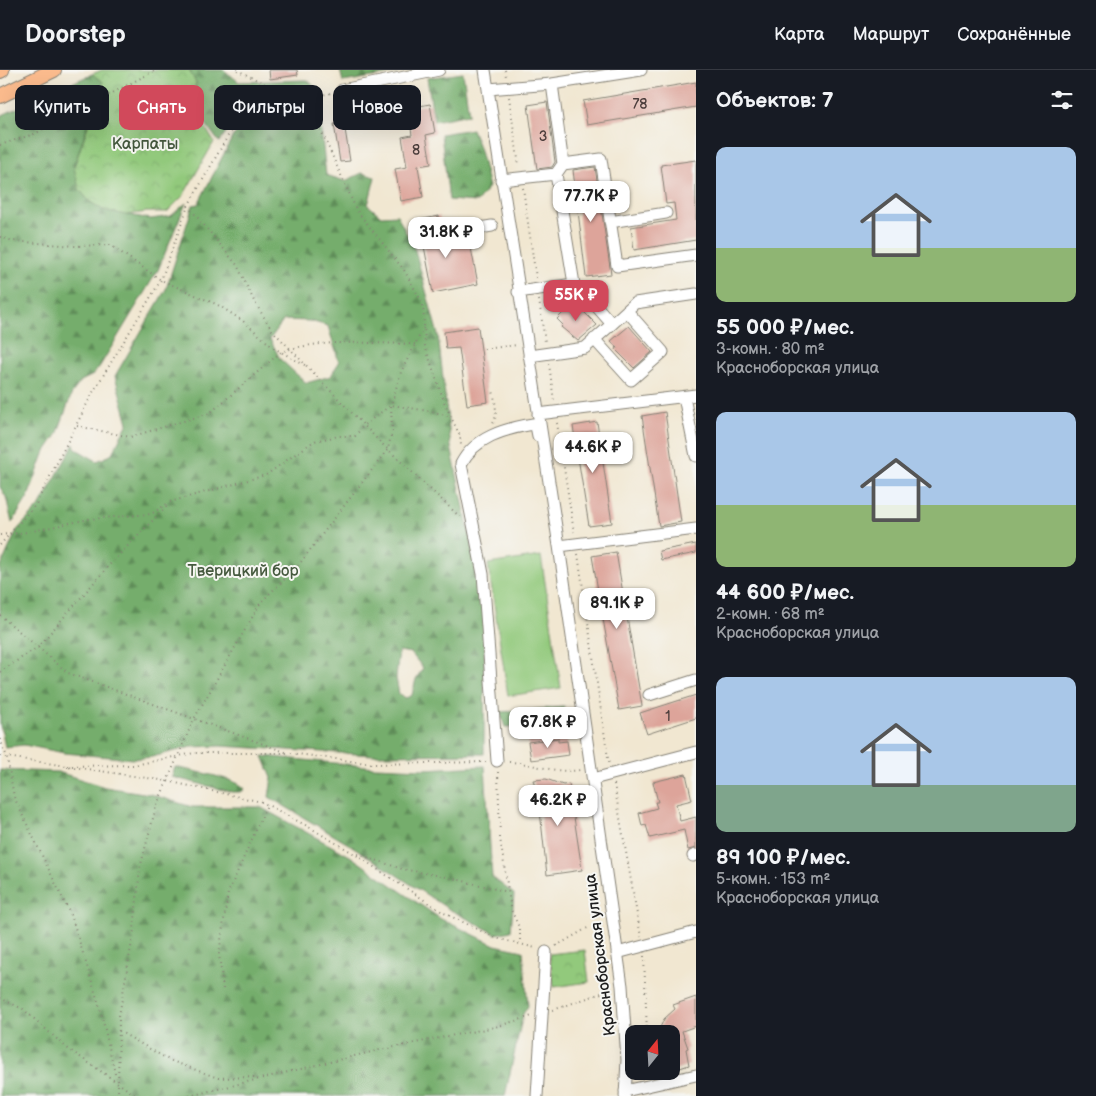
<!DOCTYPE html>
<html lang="ru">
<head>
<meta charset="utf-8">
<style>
  body { margin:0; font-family:"Balsamiq Sans",sans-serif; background:#20242c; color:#f1f3f6; height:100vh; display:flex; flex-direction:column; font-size:19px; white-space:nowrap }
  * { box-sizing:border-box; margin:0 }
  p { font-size:16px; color:#9ea1a6 }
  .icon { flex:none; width:28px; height:28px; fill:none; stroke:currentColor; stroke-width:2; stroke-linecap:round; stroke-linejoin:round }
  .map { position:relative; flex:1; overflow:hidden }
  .details { display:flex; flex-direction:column; background:#171b24; width:400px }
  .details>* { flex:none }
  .banner { position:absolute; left:15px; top:15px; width:475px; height:45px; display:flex; gap:10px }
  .needle { width:32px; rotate:18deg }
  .buttons { position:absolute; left:625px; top:955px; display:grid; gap:10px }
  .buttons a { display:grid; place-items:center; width:55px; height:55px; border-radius:10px; background:#171b24; box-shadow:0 5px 20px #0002; font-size:25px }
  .price { position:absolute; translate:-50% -42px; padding:0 11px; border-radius:10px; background:#fff; color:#222; font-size:16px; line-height:32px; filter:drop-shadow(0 1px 2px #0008) }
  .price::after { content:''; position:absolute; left:50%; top:30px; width:15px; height:11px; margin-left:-8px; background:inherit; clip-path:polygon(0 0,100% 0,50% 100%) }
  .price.active { background:#d1495b; color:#fff }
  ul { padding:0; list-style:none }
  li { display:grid; align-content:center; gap:10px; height:265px; padding:0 20px }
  li span { display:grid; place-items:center; height:155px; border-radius:10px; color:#555 }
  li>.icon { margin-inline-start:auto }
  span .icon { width:90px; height:90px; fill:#fffc; stroke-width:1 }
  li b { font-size:21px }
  h2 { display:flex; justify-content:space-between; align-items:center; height:60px; padding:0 20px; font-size:21px }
  .tag { padding:0 18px; border-radius:10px; background:#171b24; box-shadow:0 5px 20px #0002; font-size:18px; line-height:45px }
  .tag.active { background:#d1495b; color:#fff }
  header { display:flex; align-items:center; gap:30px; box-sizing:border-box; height:70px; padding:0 25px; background:#171b24; border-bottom:1px solid #363941 }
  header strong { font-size:24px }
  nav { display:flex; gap:28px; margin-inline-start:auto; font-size:18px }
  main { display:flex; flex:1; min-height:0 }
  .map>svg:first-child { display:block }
  .grass { fill:#92c97c; stroke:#57724c }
  .forest { fill:url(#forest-firs); stroke:#486444; fill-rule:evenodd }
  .park { fill:url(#park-crowns); stroke:#57724c }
  .building { fill:#dda49a }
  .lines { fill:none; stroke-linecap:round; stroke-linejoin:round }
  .minor-casing { stroke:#868276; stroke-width:13 }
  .major-casing { stroke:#868276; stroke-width:16 }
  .path { stroke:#868276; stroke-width:2; stroke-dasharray:1 4; stroke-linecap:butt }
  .minor { stroke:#fff; stroke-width:11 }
  .major { stroke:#fbbb8d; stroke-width:14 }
  .labels { text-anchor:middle; stroke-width:4; stroke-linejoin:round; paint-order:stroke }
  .number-label { font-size:14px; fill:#4c3e3c }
  .park-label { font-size:16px; fill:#45593e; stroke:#f6f6f2 }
  .street-label { font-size:16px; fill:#1c1c1c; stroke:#f6f6f2 }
</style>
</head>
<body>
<header>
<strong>Doorstep</strong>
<nav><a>Карта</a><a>Маршрут</a><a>Сохранённые</a></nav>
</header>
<main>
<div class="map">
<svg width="696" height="1026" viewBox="0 0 696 1026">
  <defs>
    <pattern id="forest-firs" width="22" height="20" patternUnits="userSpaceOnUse" patternTransform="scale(1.25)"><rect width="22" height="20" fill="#75ad6c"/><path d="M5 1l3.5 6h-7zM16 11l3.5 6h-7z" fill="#5f8c58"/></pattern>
    <pattern id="park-crowns" width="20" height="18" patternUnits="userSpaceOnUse" patternTransform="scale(1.25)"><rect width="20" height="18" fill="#92c97c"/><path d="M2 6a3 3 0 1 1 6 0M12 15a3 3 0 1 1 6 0" fill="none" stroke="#7dac6b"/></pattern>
  </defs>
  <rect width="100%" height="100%" fill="#f6f6f2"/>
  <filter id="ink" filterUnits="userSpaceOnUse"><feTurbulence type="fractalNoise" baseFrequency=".02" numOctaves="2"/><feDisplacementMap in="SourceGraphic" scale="10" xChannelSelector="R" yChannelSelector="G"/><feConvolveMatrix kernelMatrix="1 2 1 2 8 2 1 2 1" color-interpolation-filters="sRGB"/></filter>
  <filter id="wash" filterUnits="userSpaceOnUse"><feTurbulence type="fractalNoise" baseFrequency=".0096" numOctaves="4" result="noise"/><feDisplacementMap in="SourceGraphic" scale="20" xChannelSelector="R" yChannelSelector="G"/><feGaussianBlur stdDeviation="1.12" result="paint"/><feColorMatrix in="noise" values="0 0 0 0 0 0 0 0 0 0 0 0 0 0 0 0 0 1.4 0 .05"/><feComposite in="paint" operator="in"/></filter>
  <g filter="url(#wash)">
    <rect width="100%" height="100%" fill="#f1e7d1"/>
    <path class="grass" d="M541 486 561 618 508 626 488 494Z"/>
    <path class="forest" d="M189 0H224L239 12 307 10 320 21 299 28 274 29 255 35 227 61 219 72 191 34 196 13Z
      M340 0H414L343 12Z
      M463 3 469 44 434 51 427 8Z
      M92 4 103 11 74 96 79 119 89 131 103 140 151 149 171 146 186 133 158 200 100 296 93 305 81 311 72 323 57 365 44 384 28 427 12 453 6 427 0 417V46Z
      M321 29 320 49 326 105 345 111 362 103 375 107 368 135 381 146 397 145 415 180 438 265 451 377 485 536 484 684 374 685 220 676 191 677 152 687 133 689 64 683 24 675 5 677 0 654V498L17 460 39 437 74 374 76 379 97 391 111 385 128 353 115 306 166 219 193 135 198 134 233 66 258 43ZM284 250 310 251 328 256 339 292 331 306 306 313 280 289 270 269ZM399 581 411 583 423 598 416 609 412 625 406 628 399 624 396 608Z
      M472 59 479 77 489 117 477 132 449 130 441 64Z
      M564 637 566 654 505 657 500 642Z
      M263 686 375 697 424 699 485 696 492 807 514 824 511 861 496 864 447 838 355 778 269 727 272 708Z
      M175 697C190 701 238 708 245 719L241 722H232L172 707Z
      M0 700 58 702 105 717 150 724 192 737H260L350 786 441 849 495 875 523 881 528 936 523 944 505 1026H0Z"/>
    <path class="park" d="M102 0H189L196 13 191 34 214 72 183 126 167 142H147L126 145 103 140 89 131 79 119 74 97 103 12 92 4Z
      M585 880 589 912 554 917 549 884Z"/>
    <g id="blocks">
      <path class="building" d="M269 0H297L298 5 270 9Z
        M696 12V37L587 55 583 31Z
        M547 32 555 92 552 97 537 99 528 35Z
        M430 34 435 63 426 65 431 94 418 96 423 127 401 131 395 99 407 97 402 67 412 65 409 46 369 56 366 46Z
        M344 53 350 91 340 92 334 54Z
        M696 90V170L634 180 631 157 676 150 674 133 666 134 661 95Z
        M595 97 611 204 586 207 573 100Z
        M439 146 446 178 470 173 478 214 433 223 419 150Z
        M574 232 597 255 578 271 561 257 563 255 557 249Z
        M629 256 652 282 634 298 616 280 617 278 611 271Z
        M478 257 488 332 467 335 459 278 446 279 444 262Z
        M665 342 681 452 659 456 642 346Z
        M597 352 612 453 589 456 573 356Z
        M696 474V483L661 490 659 481Z
        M616 482 642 636 619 640 592 486Z
        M696 625V648L647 664 640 643Z
        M558 668V672L567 671 569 685 531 690 528 672Z
        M686 704 692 730 676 734 680 751 696 747V778L688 780 684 760 650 768 646 755 642 756 639 743 657 738 655 732H658L653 712Z
        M546 709 563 715 569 714 582 800 547 805 539 732 533 710Z
        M696 927V956L682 961 688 978 686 979 689 995 671 1001V964H657L664 949 675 939 673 935Z"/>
    </g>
  </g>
  <g filter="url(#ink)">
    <use href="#blocks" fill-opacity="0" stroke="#868276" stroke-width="1"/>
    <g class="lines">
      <g class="minor-casing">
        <path id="minor" d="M485 0 559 476 613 852 622 916 627 990 625 1026
          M552 14 563 94
          M488 19 552 14 641 0
          M342 20 439 0
          M501 110 556 104 563 94 601 89 617 196 696 185
          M610 152 666 143
          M455 162 492 156
          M583 221 612 254 635 233 696 224
          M518 222 574 214 556 104
          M578 222 598 219
          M594 269 631 310 663 282 627 241
          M529 286 585 278 612 254
          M684 327 696 386
          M538 344 696 325
          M559 476 696 459
          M649 625 696 610
          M497 691 483 504 461 394C475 367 504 359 533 354L536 356 538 366
          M593 709 696 682
          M693 786 696 785
          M617 883 696 862
          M625 1021 696 1005
          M537 1026 546 882"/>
      </g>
      <g class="major-casing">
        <path id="major" d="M0 1 2 0
          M0 26 54 0"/>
      </g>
      <path class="path" d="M237 0 299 31 319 56 357 141 404 200 423 234 425 276 445 334 460 366 461 375
        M505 0 506 7
        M509 27 519 96
        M0 75 34 64 156 0
        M523 118 536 208
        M188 136 237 195 254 231 272 260 380 372 460 447
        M0 167 13 171 75 176 110 175 161 210 218 235 243 251 274 278 308 297
        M539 230 545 272
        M484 279 517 275
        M549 294 554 331
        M493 353C499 344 494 329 493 319
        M557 353 574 462
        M77 356 130 367 210 343 281 282C320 268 375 274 417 274
        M0 465 28 462 89 449 151 444 170 432 266 405 314 371 339 366H355L364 355 391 335 435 342 451 347
        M0 475 36 434 92 324 161 210 188 136 229 64 256 38 331 23
        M578 484 609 695
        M0 545 68 603 288 683
        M0 602 38 577 111 493 167 436
        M0 669 7 687 14 727 72 848 100 938 116 1008
        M0 686 167 711 262 732 307 756 353 783 444 843 496 868 536 878
        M509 692C534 693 554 704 580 700
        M67 696 134 695 194 683H290L374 694 486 692
        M498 702 500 768 511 840 520 859V872
        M614 714 641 867
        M358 784 402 799 447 807 508 822
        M556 876 589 857
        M644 886 647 964
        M223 919 219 884 228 823 267 735
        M0 928 23 939 67 978 137 1026
        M553 940 613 919
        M119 961 169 990 218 1008 256 1007
        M118 1026 119 946 134 860 140 798 156 737 178 686 194 649 261 532 297 497 388 379 392 361 391 335 401 302 424 257
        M189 1026 375 981 495 957 532 946"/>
      <use href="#minor" class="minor"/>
      <use href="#major" class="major"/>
    </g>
  </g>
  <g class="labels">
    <g class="number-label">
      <text x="640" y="39">78</text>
      <text x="543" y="71">3</text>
      <text x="416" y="85">8</text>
      <text x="668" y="651">1</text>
    </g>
    <g class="park-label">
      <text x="145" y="79">Карпаты</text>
      <text x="243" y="506">Тверицкий бор</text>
    </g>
    <g class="street-label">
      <text transform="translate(599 885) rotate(-97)" y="6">Красноборская улица</text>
    </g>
  </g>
</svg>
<div class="buttons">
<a><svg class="needle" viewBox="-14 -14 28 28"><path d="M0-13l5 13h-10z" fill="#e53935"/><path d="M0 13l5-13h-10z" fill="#9ea1a6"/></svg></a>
</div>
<b class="price" style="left:591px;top:153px">77.7K ₽</b>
<b class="price" style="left:446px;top:189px">31.8K ₽</b>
<b class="price active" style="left:576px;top:252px">55K ₽</b>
<b class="price" style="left:593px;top:404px">44.6K ₽</b>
<b class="price" style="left:617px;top:560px">89.1K ₽</b>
<b class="price" style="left:548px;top:679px">67.8K ₽</b>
<b class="price" style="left:558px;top:757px">46.2K ₽</b>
<div class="banner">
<a class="tag">Купить</a>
<a class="tag active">Снять</a>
<a class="tag">Фильтры</a>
<a class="tag">Новое</a>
</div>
</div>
<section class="details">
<h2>Объектов: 7<svg class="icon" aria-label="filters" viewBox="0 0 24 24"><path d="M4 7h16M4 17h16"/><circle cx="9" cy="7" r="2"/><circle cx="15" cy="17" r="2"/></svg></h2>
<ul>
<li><span style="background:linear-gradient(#a9c7e8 65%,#8fb573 0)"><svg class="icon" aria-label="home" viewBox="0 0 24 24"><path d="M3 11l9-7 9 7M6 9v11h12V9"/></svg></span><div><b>55 000 ₽/мес.</b><p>3-комн. · 80 m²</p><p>Красноборская улица</p></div></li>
<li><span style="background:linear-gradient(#a9c7e8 60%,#8fb573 0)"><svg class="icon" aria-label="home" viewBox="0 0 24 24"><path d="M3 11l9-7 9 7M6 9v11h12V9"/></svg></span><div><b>44 600 ₽/мес.</b><p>2-комн. · 68 m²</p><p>Красноборская улица</p></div></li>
<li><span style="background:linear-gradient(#a9c7e8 70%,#7fa58c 0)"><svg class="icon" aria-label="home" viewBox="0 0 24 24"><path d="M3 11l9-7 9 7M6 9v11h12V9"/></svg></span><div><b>89 100 ₽/мес.</b><p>5-комн. · 153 m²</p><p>Красноборская улица</p></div></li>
</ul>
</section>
</main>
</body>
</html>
